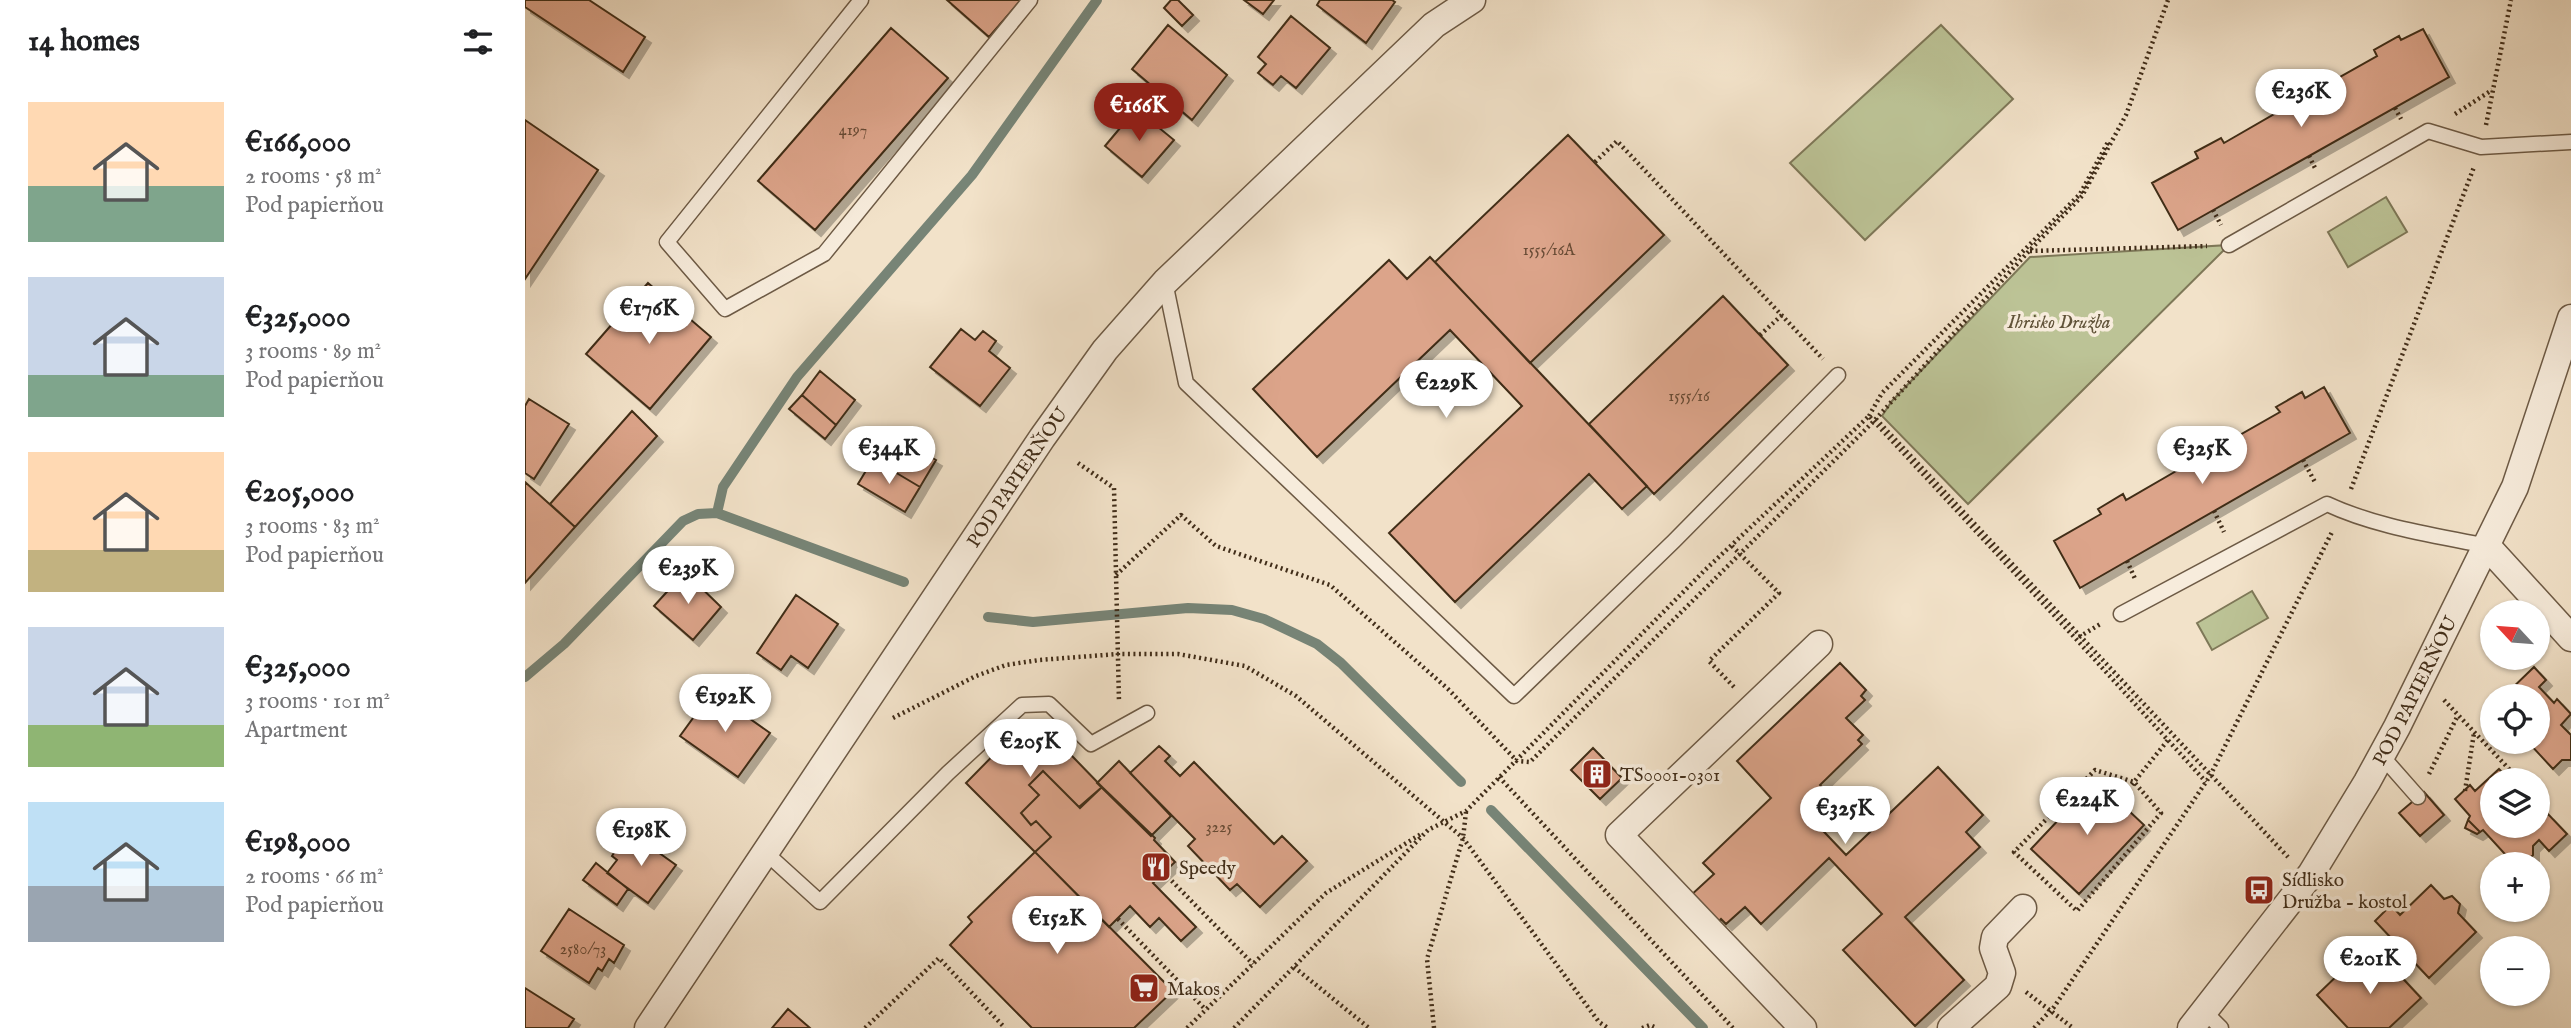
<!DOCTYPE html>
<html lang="en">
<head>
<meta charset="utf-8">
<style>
  body { margin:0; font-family:"IM FELL English",serif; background:#f6f6f6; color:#202124; height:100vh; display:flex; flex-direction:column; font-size:26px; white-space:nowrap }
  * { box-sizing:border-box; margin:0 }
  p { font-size:23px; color:#757577 }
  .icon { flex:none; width:38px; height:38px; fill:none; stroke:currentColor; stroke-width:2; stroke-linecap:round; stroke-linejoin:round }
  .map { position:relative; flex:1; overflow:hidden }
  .sheet { display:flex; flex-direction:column; background:#fff; width:525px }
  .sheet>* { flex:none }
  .needle { width:46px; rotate:296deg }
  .tools { position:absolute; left:1955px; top:600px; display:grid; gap:14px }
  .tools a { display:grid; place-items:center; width:70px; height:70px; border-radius:50%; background:#fff; box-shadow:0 2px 5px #0004; font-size:35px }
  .price { position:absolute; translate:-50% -60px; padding:0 16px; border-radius:24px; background:#fff; color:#222; font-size:23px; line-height:46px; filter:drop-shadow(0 2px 4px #0008) }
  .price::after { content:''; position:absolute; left:50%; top:42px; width:21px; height:16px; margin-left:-10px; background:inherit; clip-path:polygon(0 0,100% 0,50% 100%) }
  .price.current { background:#8f2418; color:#fff }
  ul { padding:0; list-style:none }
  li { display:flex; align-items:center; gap:21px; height:175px; padding:0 28px }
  li span { display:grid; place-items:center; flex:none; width:196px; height:140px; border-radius:0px; color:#555 }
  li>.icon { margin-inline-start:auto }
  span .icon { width:84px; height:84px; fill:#fffc; stroke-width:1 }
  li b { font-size:30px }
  h2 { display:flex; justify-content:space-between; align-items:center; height:84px; padding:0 28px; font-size:30px }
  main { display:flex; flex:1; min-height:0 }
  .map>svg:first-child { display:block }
  .green { fill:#bcc396; stroke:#7e7858; stroke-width:2 }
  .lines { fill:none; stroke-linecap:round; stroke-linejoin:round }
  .stream { stroke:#778476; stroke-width:10 }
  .building { fill:#dca48a; stroke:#412d19; stroke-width:2; filter:url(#shadow) }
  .lane-casing { stroke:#6d5a45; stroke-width:17 }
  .street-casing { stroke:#6d5a45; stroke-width:29 }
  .path { stroke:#412d19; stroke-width:4.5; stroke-dasharray:2 3.5; stroke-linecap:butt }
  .lane { stroke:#f7ecdc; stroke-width:14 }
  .street { stroke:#f7ecdc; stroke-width:26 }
  .labels { text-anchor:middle; stroke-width:7; stroke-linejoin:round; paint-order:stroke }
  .number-label { font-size:16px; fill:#684b35 }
  .park-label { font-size:19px; font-style:italic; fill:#605238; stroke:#f7ecdc }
  .street-label { font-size:19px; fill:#412d19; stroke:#f7ecdc }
  .poi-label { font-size:19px; fill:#412d19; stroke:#f7ecdc; text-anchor:start }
</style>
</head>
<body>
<main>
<section class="sheet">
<h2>14 homes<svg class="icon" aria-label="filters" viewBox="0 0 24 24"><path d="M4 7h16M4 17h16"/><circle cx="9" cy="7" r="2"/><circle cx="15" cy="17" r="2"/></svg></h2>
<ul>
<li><span style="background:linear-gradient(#ffd9b3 60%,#7fa58c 0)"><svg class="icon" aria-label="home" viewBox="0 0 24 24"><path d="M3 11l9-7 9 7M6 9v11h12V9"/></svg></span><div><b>€166,000</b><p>2 rooms · 58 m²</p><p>Pod papierňou</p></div></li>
<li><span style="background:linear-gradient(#c9d6e8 70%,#7fa58c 0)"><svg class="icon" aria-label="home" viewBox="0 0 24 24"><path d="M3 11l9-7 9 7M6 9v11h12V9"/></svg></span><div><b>€325,000</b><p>3 rooms · 89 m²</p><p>Pod papierňou</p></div></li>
<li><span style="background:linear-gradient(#ffd9b3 70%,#c2b280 0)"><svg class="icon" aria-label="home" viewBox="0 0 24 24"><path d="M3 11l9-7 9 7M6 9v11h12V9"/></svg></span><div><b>€205,000</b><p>3 rooms · 83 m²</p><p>Pod papierňou</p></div></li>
<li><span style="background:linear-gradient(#c9d6e8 70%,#8fb573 0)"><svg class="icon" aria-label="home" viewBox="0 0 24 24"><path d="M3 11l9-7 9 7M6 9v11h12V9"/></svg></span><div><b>€325,000</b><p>3 rooms · 101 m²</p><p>Apartment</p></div></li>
<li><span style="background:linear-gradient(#bfe0f5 60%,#9aa5b1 0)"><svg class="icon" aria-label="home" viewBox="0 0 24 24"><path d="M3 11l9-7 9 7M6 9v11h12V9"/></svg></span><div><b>€198,000</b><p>2 rooms · 66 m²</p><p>Pod papierňou</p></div></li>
</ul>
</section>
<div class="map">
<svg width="2046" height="1028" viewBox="0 0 2046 1028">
  <defs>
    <filter id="shadow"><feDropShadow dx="6" dy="6" stdDeviation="0" flood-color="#0004"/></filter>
  </defs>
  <rect width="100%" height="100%" fill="#f2e2c9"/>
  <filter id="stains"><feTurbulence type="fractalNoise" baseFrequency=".00286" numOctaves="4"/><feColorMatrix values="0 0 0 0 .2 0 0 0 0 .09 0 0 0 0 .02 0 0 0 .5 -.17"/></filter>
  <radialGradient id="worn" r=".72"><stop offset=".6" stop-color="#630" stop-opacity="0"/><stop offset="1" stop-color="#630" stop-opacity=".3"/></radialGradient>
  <path class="green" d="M1416 25 1488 99 1340 240 1265 163Z
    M1861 197 1882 232 1823 267 1803 232Z
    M1704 245 1443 504 1357 416 1367 401 1505 257Z
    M1727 591 1743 618 1687 650 1672 623Z"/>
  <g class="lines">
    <path class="stream" d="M192 513 198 487 272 377 447 175 572 0
      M463 617 508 622 663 608 707 610 739 619 792 644 816 663 936 782
      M0 677 39 644 158 521 173 514 192 513 379 582
      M966 810 1178 1028"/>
  </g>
  <path class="building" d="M0 0H64L120 37 98 72 0 7Z
    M422 0H496L464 37Z
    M646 0H653L668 15 657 26 639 8Z
    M719 0H749L738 14Z
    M795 0H867L870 2 841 43 792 5Z
    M766 16 805 48 771 88 756 76 748 85 733 73 741 64 733 57Z
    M643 25 702 75 667 120 607 69Z
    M366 28 423 78 290 230 233 181Z
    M1898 29 1924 77 1653 230 1627 183 1673 158 1670 152 1696 138 1699 143 1763 106 1760 101 1785 86 1788 92 1852 56 1849 50 1874 36 1876 40Z
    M611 109 649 140 617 177 580 146Z
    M0 120 73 170 0 279Z
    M1043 135 1139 235 1005 363 910 262Z
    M905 257 1122 486 1097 509 1064 474 930 602 864 533 997 406 925 330 792 457 728 389 864 260 882 279Z
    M123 283 186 337 125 409 61 354Z
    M1198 296 1263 365 1129 494 1064 424Z
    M436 329 450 340 458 331 471 341 464 351 485 368 455 406 405 367Z
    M295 371 330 400 311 425 277 395Z
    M1799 387 1825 433 1555 588 1529 541 1576 514 1573 509 1598 494 1601 500 1665 463 1662 458 1687 443 1690 449 1755 412 1751 407 1777 392 1780 398Z
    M277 395 311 425 300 439 264 409Z
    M4 399 44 424 9 479 0 473V406Z
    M107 411 132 436 50 527 25 504Z
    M363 432 411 460 395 487 348 459Z
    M348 459 395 487 380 512 333 484Z
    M0 482 50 527 0 583Z
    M160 572 196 607 168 640 129 606Z
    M271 595 313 624 283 668 266 656 256 670 232 653Z
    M1315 663 1341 690 1336 696 1340 700 1321 718 1338 735 1333 740 1337 744 1295 785 1304 795 1283 815 1321 855 1413 767 1458 815 1441 832 1455 847 1380 917 1439 980 1390 1026 1318 950 1357 914 1304 858 1236 924 1220 907 1201 924 1196 919 1190 925 1164 897 1189 874 1178 863 1246 798 1212 761Z
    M2009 667 2021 680 2014 687 2029 703 2032 699 2046 714 2036 725 2046 735V760H2037L2028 769 2003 742H2012V696H1984L1981 694Z
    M187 692 245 733 213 777 155 736Z
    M499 724 517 725 577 787 554 807 518 771 504 785 514 795 496 813 506 825 511 821 526 837 510 852 441 783Z
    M634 746 645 756 640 761 655 776 669 762 749 844 757 836 782 861 735 907 712 884 705 890 663 846 670 839 605 773Z
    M1068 748 1097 778 1075 799 1046 770Z
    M594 761 646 816 626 836 572 783Z
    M1974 769 1985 780H1967V826H2012V810L2020 818 2023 814 2042 834 2024 851 2014 840 2008 846V855L1998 864H1989L1958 830 1955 832 1943 820 1945 816 1930 799 1945 785 1950 791Z
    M518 771 555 808 577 787 627 835 630 838 629 840 650 862 628 883 671 927 656 941 634 918 625 927 605 906 584 927 510 852 526 837 511 821 506 825 496 813 514 795 504 785Z
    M1571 780 1619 825 1554 894 1506 849Z
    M1899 792 1919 815 1895 836 1874 813Z
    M1943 820 1955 832 1952 834 1940 828Z
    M109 835 151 865 123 903 82 873 92 860 87 856 95 844 101 848Z
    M510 852 648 991 609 1028H507L425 945 447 922 443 917Z
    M71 863 103 889 92 905 58 880Z
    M1906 885 1919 899 1927 896 1935 904 1933 913 1951 932 1904 978 1850 921 1866 905 1875 915Z
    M44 909 99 945 89 963 84 959 77 971 73 968 64 983 16 951Z
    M1855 954 1896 998 1864 1028H1823L1792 995 1819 969 1828 979 1839 969V962L1845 957H1852Z
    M0 988 49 1019 43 1028H0Z
    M263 1009 285 1028H247Z"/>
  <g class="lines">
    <g class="lane-casing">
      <path id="lane" d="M336 0 142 242 200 309 299 254 505 0
        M1704 245 1903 131 1956 147 2046 142
        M640 282 661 383 989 696 1149 541 1313 375
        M1596 614 1802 504C1851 527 1909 535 1962 546
        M1856 755 1893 797
        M241 853 295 902 423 773 497 705 524 704 566 744 622 713
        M1679 1011 1696 1028"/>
    </g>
    <g class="street-casing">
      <g id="street">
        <path d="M1962 546 2046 638"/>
        <path id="s1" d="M123 1028 517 438 580 350 640 282 909 25 947 0"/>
        <path d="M1278 1028 1094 835 1294 644"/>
        <path d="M1426 1028 1473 986 1477 973 1468 948 1470 937 1498 908"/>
        <path id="s2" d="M1666 1028 1786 874 1842 782 1872 727 1990 487 2046 318"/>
      </g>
    </g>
    <path class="path" d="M1870 108 1876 119
      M1930 114 1967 90
      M1961 125 1986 0
      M1784 156 1790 168
      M1070 162 1092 141 1298 359
      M1688 210 1696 225
      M1505 251 1682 246
      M1235 335 1257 315
      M1344 416 1357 393 1555 194 1583 142
      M1351 419 1763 857
      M1778 460 1791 484
      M553 463 589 488 594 702
      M1826 489 1949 167
      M1689 511 1699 532
      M1207 546 1254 593 1184 661 1209 687
      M1602 561 1611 581
      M591 575 656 515 691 546 805 585 923 689 992 761 1005 762 1348 422 1504 251 1557 196 1601 115 1643 0
      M1554 637 1577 623
      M1919 700 1986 771
      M368 718 451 676 481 665 514 660 593 654H653L720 666 771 696 938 838 1074 1022 1083 1028
      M1904 774 1933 715
      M974 777 1208 1028
      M1940 791 1949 733
      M1592 801 1609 782 1636 813 1552 911 1489 852 1570 770 1609 782 1643 740
      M639 873 728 964
      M593 919 681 1010
      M769 967 844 1028
      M1501 992 1548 1028
      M340 1028 414 958 480 1028
      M662 1028 801 893 896 834
      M709 1028 903 830 941 811 1180 570 1344 416 1551 639 1681 782
      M909 1028 902 959 938 838 941 812
      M1117 1028 1125 1025 1132 1028
      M1509 1028 1529 1007 1685 776 1807 532"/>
    <use href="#lane" class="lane"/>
    <use href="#street" class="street"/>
  </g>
  <defs>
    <g id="building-square" transform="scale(1.575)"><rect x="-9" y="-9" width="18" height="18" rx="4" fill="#8f2418" stroke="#f7ecdc"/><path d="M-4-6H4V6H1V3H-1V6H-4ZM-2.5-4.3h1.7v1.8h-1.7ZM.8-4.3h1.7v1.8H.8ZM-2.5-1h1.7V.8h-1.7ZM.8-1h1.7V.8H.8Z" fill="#fff"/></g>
    <g id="restaurant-square" transform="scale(1.575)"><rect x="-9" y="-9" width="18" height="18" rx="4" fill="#8f2418" stroke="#f7ecdc"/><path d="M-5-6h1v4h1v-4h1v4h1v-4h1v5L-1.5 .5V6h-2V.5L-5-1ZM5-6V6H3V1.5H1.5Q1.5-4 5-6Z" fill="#fff"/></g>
    <g id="bus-square" transform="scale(1.575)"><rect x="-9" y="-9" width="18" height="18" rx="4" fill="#8f2418" stroke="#f7ecdc"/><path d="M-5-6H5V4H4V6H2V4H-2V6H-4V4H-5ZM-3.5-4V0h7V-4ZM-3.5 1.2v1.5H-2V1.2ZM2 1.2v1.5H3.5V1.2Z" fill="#fff"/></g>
    <g id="supermarket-square" transform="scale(1.575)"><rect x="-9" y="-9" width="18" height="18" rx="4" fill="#8f2418" stroke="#f7ecdc"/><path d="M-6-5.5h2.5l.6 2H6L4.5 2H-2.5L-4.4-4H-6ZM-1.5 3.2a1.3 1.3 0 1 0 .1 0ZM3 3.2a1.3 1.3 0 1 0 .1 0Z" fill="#fff"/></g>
  </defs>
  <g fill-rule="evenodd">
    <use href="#building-square" x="1072" y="774"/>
    <use href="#restaurant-square" x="631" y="867"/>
    <use href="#bus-square" x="1734" y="890"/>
    <use href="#supermarket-square" x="619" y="988"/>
  </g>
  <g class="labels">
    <g class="number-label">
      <text x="328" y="135">4197</text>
      <text x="1024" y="255">1555/16A</text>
      <text x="1164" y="401">1555/16</text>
      <text x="694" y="832">3225</text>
      <text x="58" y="954">2580/73</text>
    </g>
    <g class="park-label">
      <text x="1534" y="328">Ihrisko Družba</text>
    </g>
    <g class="street-label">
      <text dy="7" stroke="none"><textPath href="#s1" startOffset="663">POD PAPIERŇOU</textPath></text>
      <text dy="7" stroke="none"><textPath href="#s2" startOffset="406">POD PAPIERŇOU</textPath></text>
    </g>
    <g class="poi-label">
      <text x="1095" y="781">TS0001-0301</text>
      <text x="654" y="874">Speedy</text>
      <text x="1757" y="886">Sídlisko<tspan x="1757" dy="22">Družba - kostol</tspan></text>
      <text x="642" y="995">Makos</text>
    </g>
  </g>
  <rect width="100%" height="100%" filter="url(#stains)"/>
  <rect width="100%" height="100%" fill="url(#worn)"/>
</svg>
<div class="tools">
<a><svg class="needle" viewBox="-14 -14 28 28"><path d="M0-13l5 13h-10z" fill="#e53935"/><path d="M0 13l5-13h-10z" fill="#757577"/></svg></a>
<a><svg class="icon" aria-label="locate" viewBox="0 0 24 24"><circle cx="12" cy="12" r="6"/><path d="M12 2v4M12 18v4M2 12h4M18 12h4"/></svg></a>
<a><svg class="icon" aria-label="layers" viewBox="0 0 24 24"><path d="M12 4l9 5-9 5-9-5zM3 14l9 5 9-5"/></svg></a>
<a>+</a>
<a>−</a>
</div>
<b class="price" style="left:1776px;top:129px">€236K</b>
<b class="price current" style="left:614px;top:143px">€166K</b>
<b class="price" style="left:124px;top:346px">€176K</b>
<b class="price" style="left:921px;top:420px">€229K</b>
<b class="price" style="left:364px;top:486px">€344K</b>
<b class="price" style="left:1677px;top:486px">€325K</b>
<b class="price" style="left:163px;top:606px">€239K</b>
<b class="price" style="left:200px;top:734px">€192K</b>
<b class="price" style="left:505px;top:779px">€205K</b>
<b class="price" style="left:1562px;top:837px">€224K</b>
<b class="price" style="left:1320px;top:846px">€325K</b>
<b class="price" style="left:116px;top:868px">€198K</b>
<b class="price" style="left:532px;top:956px">€152K</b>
<b class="price" style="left:1845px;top:996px">€201K</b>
</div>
</main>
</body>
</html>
